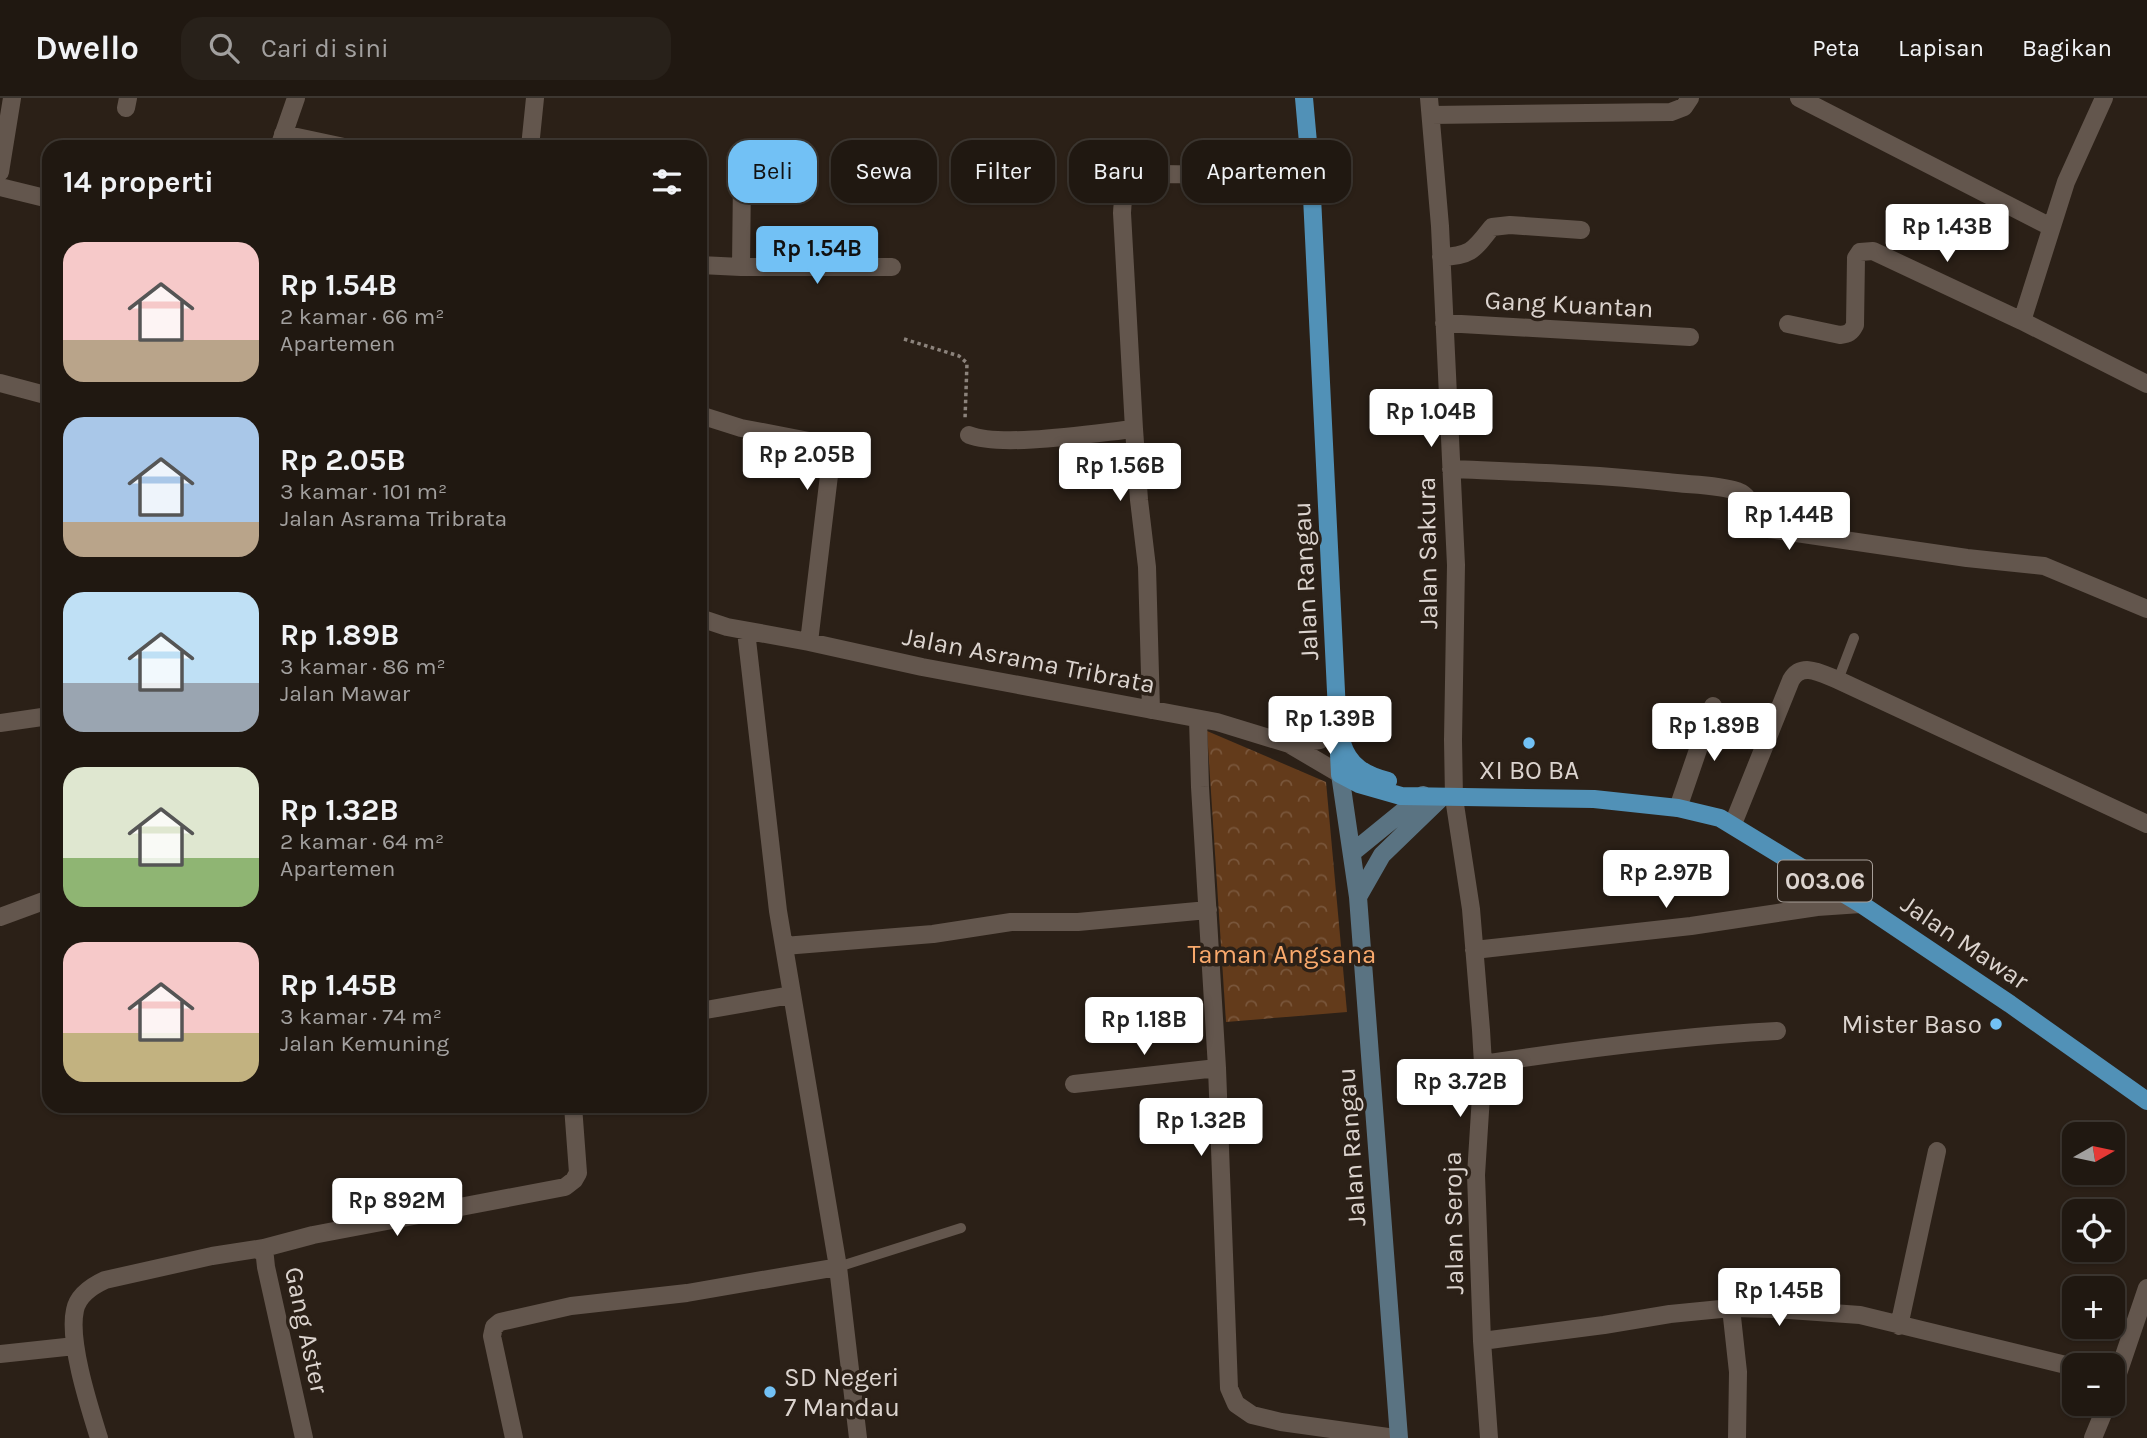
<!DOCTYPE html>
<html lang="id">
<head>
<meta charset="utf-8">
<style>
  body { margin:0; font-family:Karla,sans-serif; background:#28211a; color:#f1f3f6; height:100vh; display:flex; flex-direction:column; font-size:26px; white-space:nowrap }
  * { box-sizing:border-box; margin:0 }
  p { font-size:23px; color:#a2a09f }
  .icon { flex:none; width:38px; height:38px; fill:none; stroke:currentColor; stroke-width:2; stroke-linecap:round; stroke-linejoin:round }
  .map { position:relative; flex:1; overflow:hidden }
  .sheet { position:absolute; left:42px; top:42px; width:665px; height:973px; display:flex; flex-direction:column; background:#201811; border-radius:21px; box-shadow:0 2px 5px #0004,0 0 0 2px #3d3731 }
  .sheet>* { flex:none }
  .top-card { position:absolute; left:728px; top:42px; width:665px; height:63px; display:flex; gap:14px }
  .needle { width:46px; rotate:81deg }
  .controls { position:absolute; left:2062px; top:1024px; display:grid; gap:14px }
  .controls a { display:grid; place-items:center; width:63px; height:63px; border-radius:14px; background:#201811; box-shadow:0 2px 5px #0004,0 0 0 2px #3d3731; font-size:35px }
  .price { position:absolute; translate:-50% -60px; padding:0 16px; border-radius:7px; background:#fff; color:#222; font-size:23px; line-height:46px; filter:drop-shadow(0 2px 4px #0008) }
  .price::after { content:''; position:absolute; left:50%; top:42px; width:21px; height:16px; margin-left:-10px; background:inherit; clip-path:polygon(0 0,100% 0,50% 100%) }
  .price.current { background:#72c1f5; color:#111 }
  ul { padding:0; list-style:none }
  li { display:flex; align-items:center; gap:21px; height:175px; padding:0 21px }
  li span { display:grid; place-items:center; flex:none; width:196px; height:140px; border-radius:21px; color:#555 }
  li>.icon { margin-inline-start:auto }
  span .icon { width:84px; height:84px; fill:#fffc; stroke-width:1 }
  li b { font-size:30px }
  h2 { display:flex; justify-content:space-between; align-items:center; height:84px; padding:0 21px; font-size:30px }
  .pill { padding:0 24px; border-radius:21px; background:#201811; box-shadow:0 2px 5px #0004,0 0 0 2px #3d3731; font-size:24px; line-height:63px }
  .pill.current { background:#72c1f5; color:#111 }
  header { display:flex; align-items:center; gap:42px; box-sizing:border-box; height:98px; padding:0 35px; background:#201811; border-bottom:2px solid #3d3731 }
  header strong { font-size:33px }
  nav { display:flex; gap:38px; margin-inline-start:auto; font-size:24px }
  .search { width:490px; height:63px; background:#28211a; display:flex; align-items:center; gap:18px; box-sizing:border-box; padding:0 24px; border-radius:21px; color:#a2a09f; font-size:26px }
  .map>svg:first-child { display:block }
  .forest { fill:url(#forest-crowns) }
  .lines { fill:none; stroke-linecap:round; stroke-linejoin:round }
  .path { stroke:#8c837c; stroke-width:3.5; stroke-dasharray:3.5 3.5; stroke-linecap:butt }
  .lane { stroke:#63564d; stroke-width:10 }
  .street { stroke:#63564d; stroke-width:18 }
  .secondary { stroke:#5a7382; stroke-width:18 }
  .primary { stroke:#5191b7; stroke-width:18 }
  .poi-dot { fill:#72c1f5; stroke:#2b2017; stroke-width:2.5 }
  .labels { text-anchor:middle; stroke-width:7; stroke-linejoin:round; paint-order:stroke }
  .shield { fill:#2b2017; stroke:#a79e98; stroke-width:2 }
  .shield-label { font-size:24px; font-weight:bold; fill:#dcd4cf }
  .street-label { font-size:26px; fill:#dcd4cf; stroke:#2b2017 }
  .poi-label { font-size:26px; fill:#dcd4cf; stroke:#2b2017 }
  .park-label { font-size:26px; fill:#f9a96c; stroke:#2b2017 }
</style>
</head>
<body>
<header>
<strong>Dwello</strong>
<div class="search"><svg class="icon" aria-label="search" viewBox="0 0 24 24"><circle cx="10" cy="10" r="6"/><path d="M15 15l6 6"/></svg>Cari di sini</div>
<nav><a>Peta</a><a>Lapisan</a><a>Bagikan</a></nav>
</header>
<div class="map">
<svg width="2147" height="1340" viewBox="0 0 2147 1340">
  <defs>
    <pattern id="forest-crowns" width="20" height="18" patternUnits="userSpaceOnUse" patternTransform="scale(1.75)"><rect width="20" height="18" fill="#633b1b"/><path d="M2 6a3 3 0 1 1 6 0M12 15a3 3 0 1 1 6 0" fill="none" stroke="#79563b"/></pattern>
  </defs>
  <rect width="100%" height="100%" fill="#2b2017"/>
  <path class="forest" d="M1207 633 1326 684 1347 914 1226 924Z"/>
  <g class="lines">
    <path class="path" d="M904 241 959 258 967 265 965 321"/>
    <path class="lane" d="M1838 582 1854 540
      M838 1169 961 1130"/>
    <path class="street" d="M1429 0 1440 128 1456 467 1453 642 1454 700 1471 811 1481 932 1483 966 1476 1077 1482 1243 1489 1340
      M1799 0 2051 129
      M126 10 128 0
      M1431 17 1671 14 1684 9 1690 0
      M283 36 344 49
      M279 49 296 0
      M530 49 535 0
      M0 74 12 0
      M0 89 49 101
      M1441 159C1471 158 1474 152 1492 129L1510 127 1581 132
      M700 167 741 169 742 80
      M741 169H892
      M2022 223 2066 84 2104 0
      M1444 225 1690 239
      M1788 226 1840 237C1848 236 1851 235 1855 227L1856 160 1860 154 1873 153 2022 223 2147 286
      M0 285 49 298
      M700 317 741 330 814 344C825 350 828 356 830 369L809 544
      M1134 331 1122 115C1123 85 1132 83 1159 76L1311 78
      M969 337C1002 350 1095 335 1134 331L1139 402 1147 469 1151 612
      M1451 371C1523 374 1595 376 1667 384 1689 387 1716 386 1737 393 1759 401 1746 423 1769 431L1967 460 2044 468 2147 511
      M700 520 727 529 809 544 922 569 1217 624 1289 646 1340 676
      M746 533 778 813 838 1169 858 1340
      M1198 621 1200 689 1217 970 1229 1290 1236 1306 1252 1317 1281 1324 1395 1340
      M0 625 49 618
      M1289 646 1320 642 1338 617
      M1678 710 1713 608
      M1733 726 1791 582C1802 563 1822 576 1838 582L2147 726
      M0 819 49 801
      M784 848 933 836 1011 824H1078L1208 812
      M1474 852 1691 828 1817 809 1861 806
      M700 913 791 897
      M1483 966C1581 951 1678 938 1777 933
      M1074 986 1217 970
      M1731 1210 1738 1274 1737 1340
      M1899 1228 1937 1053
      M1482 1243 1604 1227 1670 1216 1731 1210 1776 1211 1860 1217 2074 1269
      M0 1256 75 1248
      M2112 1293 2147 1190
      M99 1340C89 1308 68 1243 75 1212 78 1197 92 1188 105 1182L212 1158 264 1150
      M304 1340 266 1169 264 1150 313 1137 565 1089 574 1082 578 1075 573 1008
      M514 1340 492 1238 494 1229 500 1224 571 1208 687 1195 838 1169
      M2093 1340 2107 1306"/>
    <path class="secondary" d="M1340 676 1358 799 1399 1340
      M1353 754 1423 697
      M1358 799 1382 757 1442 699"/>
    <path class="primary" d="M1304 0 1311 78 1340 676 1359 686 1401 698 1594 701 1678 710 1720 720 1861 806 2010 906 2147 1003
      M1342 645C1349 668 1365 677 1388 683"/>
  </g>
  <g class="poi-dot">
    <circle cx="1529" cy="645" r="7"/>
    <circle cx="1996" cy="926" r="7"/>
    <circle cx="770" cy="1294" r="7"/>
  </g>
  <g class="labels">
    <rect class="shield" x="1778" y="762.5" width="94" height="41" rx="5"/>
    <g class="shield-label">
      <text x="1825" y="791">003.06</text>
    </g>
    <g class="street-label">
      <text transform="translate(1569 206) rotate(3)" y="9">Gang Kuantan</text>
      <text transform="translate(1427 455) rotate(-91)" y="9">Jalan Sakura</text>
      <text transform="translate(1305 483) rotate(-93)" y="9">Jalan Rangau</text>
      <text transform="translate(1029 562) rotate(11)" y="9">Jalan Asrama Tribrata</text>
      <text transform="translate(1965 844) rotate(34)" y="9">Jalan Mawar</text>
      <text transform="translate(1351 1049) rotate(-94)" y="9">Jalan Rangau</text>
      <text transform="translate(1453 1125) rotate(-91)" y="9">Jalan Seroja</text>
      <text transform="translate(307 1232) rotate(78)" y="9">Gang Aster</text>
    </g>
    <g class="poi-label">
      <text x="1529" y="681">XI BO BA</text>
      <text x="1982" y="935" text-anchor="end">Mister Baso</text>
      <text x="784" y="1288" text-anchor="start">SD Negeri<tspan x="784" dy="30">7 Mandau</tspan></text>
    </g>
    <g class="park-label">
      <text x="1282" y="865">Taman Angsana</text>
    </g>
  </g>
</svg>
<div class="controls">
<a><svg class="needle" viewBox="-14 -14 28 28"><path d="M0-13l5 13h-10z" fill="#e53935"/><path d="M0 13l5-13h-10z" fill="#a2a09f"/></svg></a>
<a><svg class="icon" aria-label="locate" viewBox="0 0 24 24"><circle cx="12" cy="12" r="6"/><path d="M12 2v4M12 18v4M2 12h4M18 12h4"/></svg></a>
<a>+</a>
<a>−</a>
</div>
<b class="price" style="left:1947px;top:166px">Rp 1.43B</b>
<b class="price current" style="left:817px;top:188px">Rp 1.54B</b>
<b class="price" style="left:1431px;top:351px">Rp 1.04B</b>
<b class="price" style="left:807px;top:394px">Rp 2.05B</b>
<b class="price" style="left:1120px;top:405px">Rp 1.56B</b>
<b class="price" style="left:1789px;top:454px">Rp 1.44B</b>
<b class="price" style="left:1330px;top:658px">Rp 1.39B</b>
<b class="price" style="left:1714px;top:665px">Rp 1.89B</b>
<b class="price" style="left:1666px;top:812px">Rp 2.97B</b>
<b class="price" style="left:1144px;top:959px">Rp 1.18B</b>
<b class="price" style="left:1460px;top:1021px">Rp 3.72B</b>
<b class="price" style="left:1201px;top:1060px">Rp 1.32B</b>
<b class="price" style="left:397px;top:1140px">Rp 892M</b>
<b class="price" style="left:1779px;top:1230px">Rp 1.45B</b>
<div class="top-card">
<a class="pill current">Beli</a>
<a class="pill">Sewa</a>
<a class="pill">Filter</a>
<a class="pill">Baru</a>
<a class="pill">Apartemen</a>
</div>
<section class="sheet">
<h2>14 properti<svg class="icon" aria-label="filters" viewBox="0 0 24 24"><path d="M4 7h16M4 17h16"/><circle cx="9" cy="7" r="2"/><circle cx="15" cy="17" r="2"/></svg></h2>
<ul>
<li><span style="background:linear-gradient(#f6c9c9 70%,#b9a48a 0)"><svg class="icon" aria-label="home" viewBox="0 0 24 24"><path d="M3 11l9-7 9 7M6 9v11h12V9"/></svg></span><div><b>Rp 1.54B</b><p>2 kamar · 66 m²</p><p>Apartemen</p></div></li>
<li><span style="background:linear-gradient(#a9c7e8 75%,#b9a48a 0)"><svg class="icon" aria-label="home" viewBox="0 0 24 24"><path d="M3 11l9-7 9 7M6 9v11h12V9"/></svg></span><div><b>Rp 2.05B</b><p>3 kamar · 101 m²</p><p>Jalan Asrama Tribrata</p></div></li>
<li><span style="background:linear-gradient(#bfe0f5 65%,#9aa5b1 0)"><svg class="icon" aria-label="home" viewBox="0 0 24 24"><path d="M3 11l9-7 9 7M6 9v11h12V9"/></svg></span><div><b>Rp 1.89B</b><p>3 kamar · 86 m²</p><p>Jalan Mawar</p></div></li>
<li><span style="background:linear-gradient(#dfe7d0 65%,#8fb573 0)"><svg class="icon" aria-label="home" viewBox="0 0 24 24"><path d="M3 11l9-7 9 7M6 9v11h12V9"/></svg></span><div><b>Rp 1.32B</b><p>2 kamar · 64 m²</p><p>Apartemen</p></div></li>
<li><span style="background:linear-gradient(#f6c9c9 65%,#c2b280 0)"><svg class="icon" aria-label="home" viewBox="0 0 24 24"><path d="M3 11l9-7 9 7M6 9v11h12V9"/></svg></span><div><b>Rp 1.45B</b><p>3 kamar · 74 m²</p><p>Jalan Kemuning</p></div></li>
</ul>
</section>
</div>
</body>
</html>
